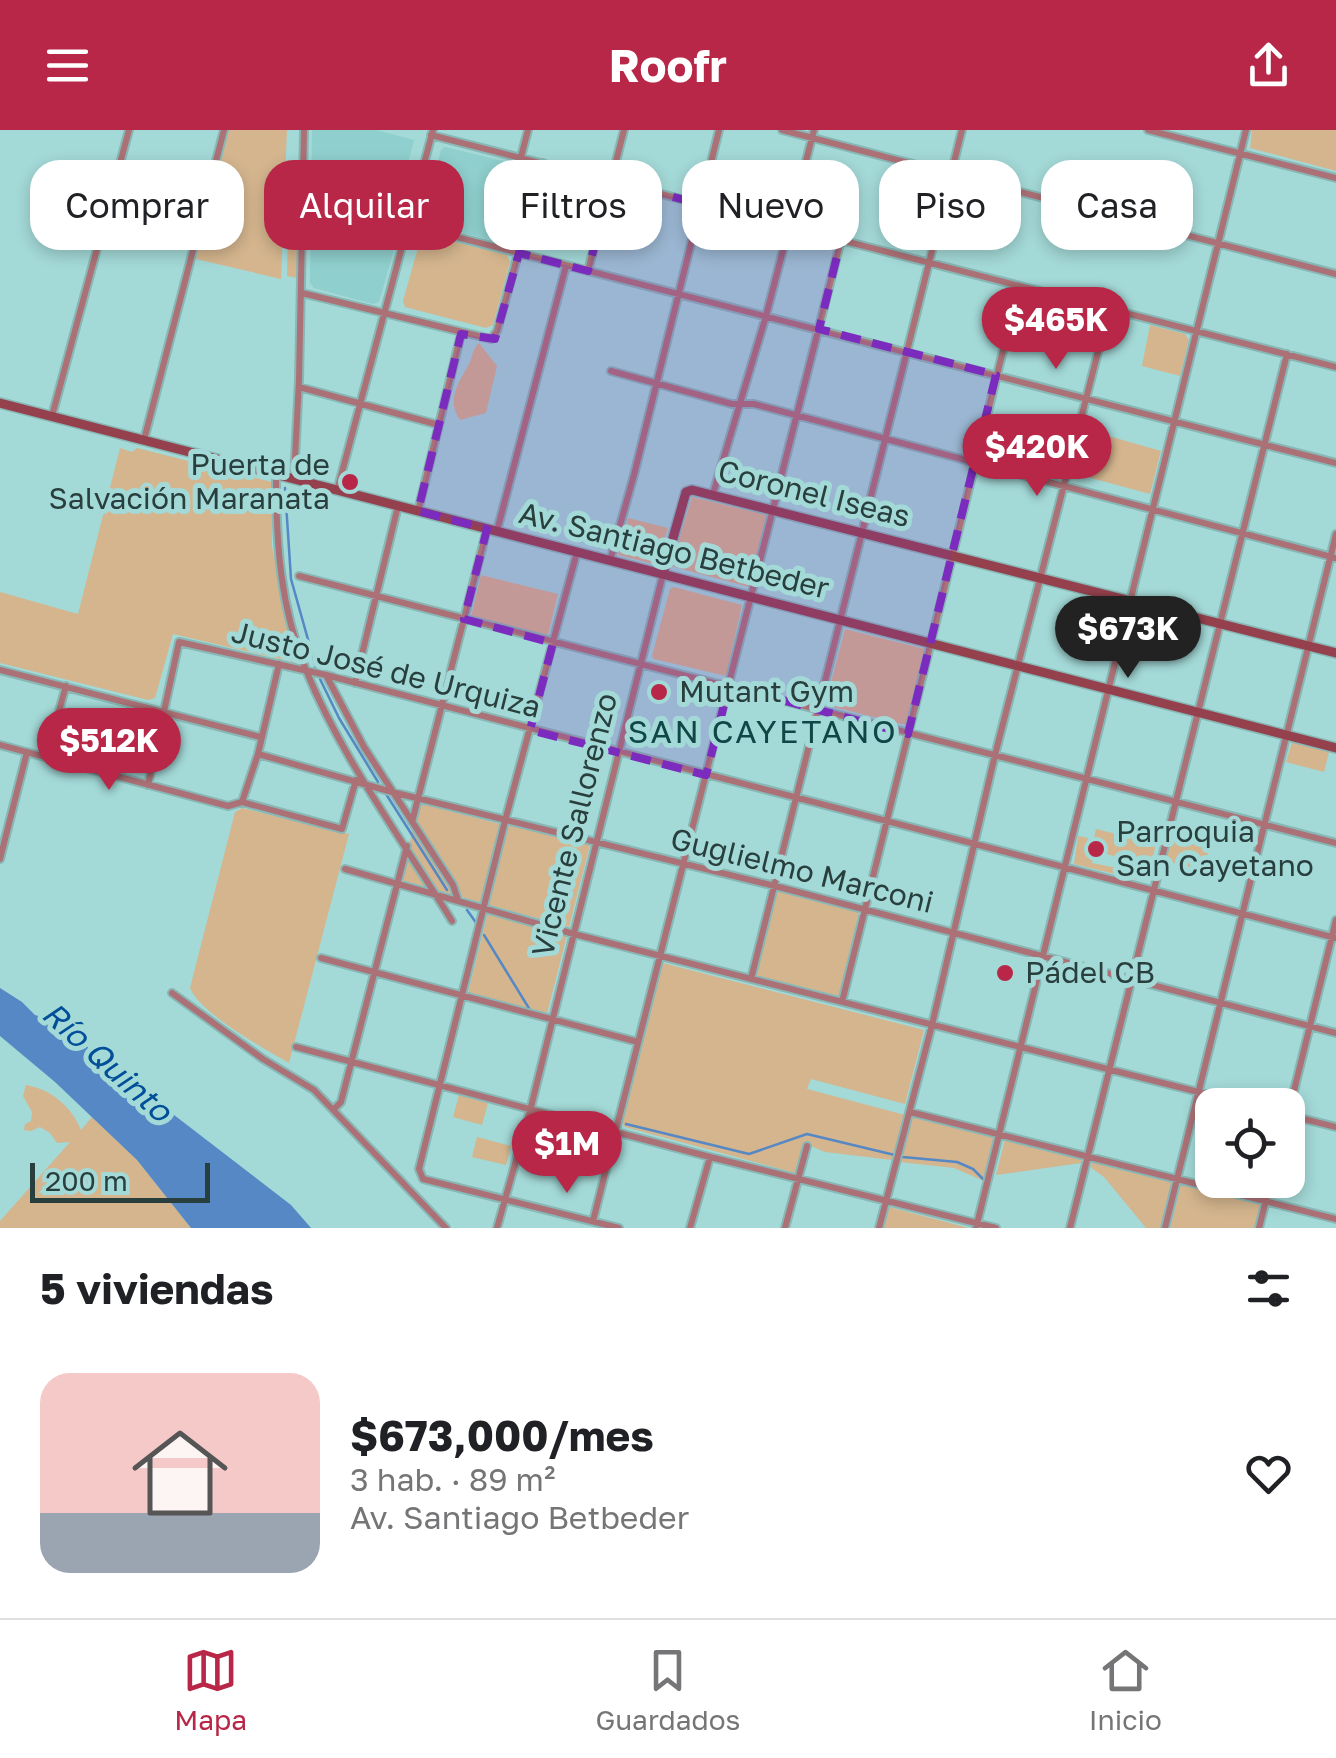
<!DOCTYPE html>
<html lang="es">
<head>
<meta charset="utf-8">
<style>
  body { margin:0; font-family:"Golos Text",sans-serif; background:#f6f6f6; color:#202124; height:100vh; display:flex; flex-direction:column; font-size:38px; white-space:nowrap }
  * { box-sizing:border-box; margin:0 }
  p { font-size:32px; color:#757577 }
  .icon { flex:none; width:55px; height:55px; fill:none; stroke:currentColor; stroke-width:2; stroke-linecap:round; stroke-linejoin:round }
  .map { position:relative; height:1098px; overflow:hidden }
  .panel { display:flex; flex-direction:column; background:#fff; flex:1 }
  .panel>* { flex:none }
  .top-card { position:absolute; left:30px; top:30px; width:1278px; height:90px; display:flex; gap:20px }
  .fabs { position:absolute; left:1195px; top:958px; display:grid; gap:20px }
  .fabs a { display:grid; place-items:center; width:110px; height:110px; border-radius:20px; background:#fff; box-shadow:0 5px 15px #0003; font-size:50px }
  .scale { position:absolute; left:30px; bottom:25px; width:180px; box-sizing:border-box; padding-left:10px; border:5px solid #293f3e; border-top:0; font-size:28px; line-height:35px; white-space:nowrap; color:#293f3e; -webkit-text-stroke:8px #a3d9d7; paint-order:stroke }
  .price { position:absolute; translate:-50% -85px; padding:0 22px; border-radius:35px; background:#b82748; color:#fff; font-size:32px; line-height:65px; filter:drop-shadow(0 2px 5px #0008) }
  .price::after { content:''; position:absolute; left:50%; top:60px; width:30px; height:22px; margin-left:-15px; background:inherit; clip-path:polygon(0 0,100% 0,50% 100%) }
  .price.current { background:#222; color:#fff }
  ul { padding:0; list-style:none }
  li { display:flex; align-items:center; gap:30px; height:250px; padding:0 40px }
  li span { display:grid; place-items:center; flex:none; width:280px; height:200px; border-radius:30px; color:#555 }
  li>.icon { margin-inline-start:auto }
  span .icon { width:120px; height:120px; fill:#fffc; stroke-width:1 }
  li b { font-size:42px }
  h2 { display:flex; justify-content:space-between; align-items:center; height:120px; padding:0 40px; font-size:42px }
  .pill { padding:0 35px; border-radius:30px; background:#fff; box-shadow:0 5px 15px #0003; font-size:35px; line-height:90px }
  .pill.current { background:#b82748; color:#fff }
  header { display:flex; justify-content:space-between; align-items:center; height:130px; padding:0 40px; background:#b82748; color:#fff; font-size:45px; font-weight:700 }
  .menu { display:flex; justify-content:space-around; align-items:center; height:140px; border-top:2px solid #e0e0e0; background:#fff; font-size:28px; color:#757577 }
  .menu a { display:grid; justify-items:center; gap:5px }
  .menu .current { color:#b82748 }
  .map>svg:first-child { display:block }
  .built { fill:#8fcfcd }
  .green { fill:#d4b58e }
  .water { fill:#5588c4 }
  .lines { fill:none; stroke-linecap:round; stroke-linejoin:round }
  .stream { stroke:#5588c4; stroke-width:2.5 }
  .street-casing { stroke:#88b7b5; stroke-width:10 }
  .secondary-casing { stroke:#88b7b5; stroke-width:12 }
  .street { stroke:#ac7176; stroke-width:6 }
  .secondary { stroke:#95414d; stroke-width:9 }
  .marked { fill:#7b2cbf; fill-opacity:0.2; stroke:#7b2cbf; stroke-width:8; stroke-dasharray:20 12; stroke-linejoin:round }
  .poi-dot { fill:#b82748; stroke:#a3d9d7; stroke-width:4 }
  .labels { text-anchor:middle; stroke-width:10; stroke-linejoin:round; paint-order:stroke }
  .poi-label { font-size:30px; fill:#293f3e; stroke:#a3d9d7; text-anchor:start }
  .street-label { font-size:30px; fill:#293f3e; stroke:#a3d9d7 }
  .neighbourhood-label { font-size:32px; letter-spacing:2.5px; fill:#0f4747; stroke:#a3d9d7 }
  .water-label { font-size:32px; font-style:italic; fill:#004f98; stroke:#a3d9d7 }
</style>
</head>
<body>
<header><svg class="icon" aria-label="menu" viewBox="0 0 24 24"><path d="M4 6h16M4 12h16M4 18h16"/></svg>Roofr<svg class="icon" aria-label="share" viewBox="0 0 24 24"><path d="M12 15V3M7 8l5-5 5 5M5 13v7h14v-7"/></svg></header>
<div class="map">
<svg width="1336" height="1098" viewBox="0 0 1336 1098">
  <rect width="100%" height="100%" fill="#a3d9d7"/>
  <path class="built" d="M312 0H376L414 10 392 94 399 103 379 172 373 174 314 158 310 153Z
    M445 17 531 38 515 111 508 114 427 94 423 89 441 20Z"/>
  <path class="green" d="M229 0H287L281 149 196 129Z
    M1252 0H1336V41L1250 18Z
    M289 67 298 68 297 148 287 146Z
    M427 105 507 125 510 132 493 195 486 198 405 177 403 171 421 107Z
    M1150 195 1185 204 1189 210 1180 246 1142 236Z
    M479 213 497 236 486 283 460 290C446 271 458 253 468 236 473 227 471 221 479 213Z
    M1084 299 1161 321 1150 364 1073 343Z
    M120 318 132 322 137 318 272 352V417L297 533 173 504 155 568 148 570 0 533V462L78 484Z
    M692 367 767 385 749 457 671 436Z
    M628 388 668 398 657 435 618 425Z
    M481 445 558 464 548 505 471 487Z
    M674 457 742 475 726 546 654 529 652 526 670 459Z
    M845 499 925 519 906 595 825 575Z
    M1292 612 1329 622 1324 642 1286 632Z
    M419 673 500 694 483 773 401 750Z
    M242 678 349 704 289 933C263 918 201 884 190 858L235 682Z
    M508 695 590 715 569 797 489 775Z
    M1096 699 1156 714 1148 748 1143 751 1074 734 1078 706 1088 708 1086 719 1094 722 1092 733 1122 739 1125 729 1106 724 1103 710 1094 708Z
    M1173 700 1212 710 1204 741 1165 731Z
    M778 761 859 782 839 866 756 846Z
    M488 782 567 805 547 884 468 863Z
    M663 833 924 900 905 974 811 949 807 959 905 985 892 1030 825 1022 804 1013 795 1043 625 997 622 992Z
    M26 955C51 959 72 977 81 1000L92 987 137 1030 191 1098H0V1091L70 1012 57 1013 50 1003 40 997 31 1001 24 1000 25 994 31 991 32 982 23 966Z
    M459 965 488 973 482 995 453 987Z
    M912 985 995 1006 984 1051 954 1038 900 1032Z
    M477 1007 511 1016 506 1035 472 1027Z
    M1005 1009 1082 1028 1081 1033 996 1045Z
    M1093 1031 1173 1050 1161 1098H1146L1104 1047 1090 1037Z
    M1181 1054 1261 1073 1254 1098H1170Z
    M889 1077 969 1098H884Z"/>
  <path class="water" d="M0 858 22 872 35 885 55 891 74 904 96 925 291 1075 311 1098H191L137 1030 55 952 0 906Z"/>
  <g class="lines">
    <path class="stream" d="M285 358 291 449 316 538
      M320 549 339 588 378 652
      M386 664 447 760
      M467 780 477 794
      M484 805 530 880
      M626 994 749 1024 807 1004 903 1027 957 1032 973 1039 983 1049"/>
    <g class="street-casing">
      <path id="street" d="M782 0 1336 144
        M1148 0 1336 48
        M431 5 1336 237
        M521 27 528 0
        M406 94 1336 333
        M588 141 624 0
        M302 163 491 209 497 201 543 33
        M611 241 732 274H754L1336 428
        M299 257 439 295
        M52 286 129 0
        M144 310 224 0
        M276 345C276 412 280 477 306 540 342 629 402 709 452 791
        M294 348 299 250 304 0
        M337 361 433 0
        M713 364 766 186 814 0
        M418 381 461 204
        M497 401 566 136
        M577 422 505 691 419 1039 423 1049 619 1098
        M610 431 634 345 719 0
        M299 446 1336 713
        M0 540 260 607
        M326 545 364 617 453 755 458 770
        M355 553 398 376
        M0 615 228 676 242 672 342 699 356 650
        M258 624 392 662 775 756 1336 903
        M46 627 66 556
        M148 655 179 512 326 545 1336 808
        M242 672 258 624 279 534
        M412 692 487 399
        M0 729 27 622
        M345 739 574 804 1250 975
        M1336 790 1288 985 1336 997
        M321 828 638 912
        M751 849 962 0
        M172 863 263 929 314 960 446 1098
        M842 872 1019 156
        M296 917 710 1027 996 1098
        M334 979 341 972 407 716
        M910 982 1336 1089
        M593 1091 841 110
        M497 1098 531 977 663 444
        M690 1098 710 1027
        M785 1098 807 1016
        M879 1098 932 895 995 625 1109 179
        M976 1098 1246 0
        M1070 1098 1287 224
        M1165 1098 1336 404
        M1259 1098 1271 1050"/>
    </g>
    <g class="secondary-casing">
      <path id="secondary" d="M0 273 1336 618
        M663 444 686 362 692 360 1336 523"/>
    </g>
    <use href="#street" class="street"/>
    <use href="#secondary" class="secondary"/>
  </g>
  <path class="marked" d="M611 51 841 110 819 199 996 245 908 604 729 556 706 645 530 600 553 513 464 489 487 399 418 381 461 204 495 209 519 123 588 141Z"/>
  <g class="poi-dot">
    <circle cx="350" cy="352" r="10"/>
    <circle cx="659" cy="562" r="10"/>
    <circle cx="1096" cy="719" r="10"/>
    <circle cx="1005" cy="843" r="10"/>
  </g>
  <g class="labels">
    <g class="poi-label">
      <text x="330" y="345" text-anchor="end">Puerta de<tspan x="330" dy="34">Salvación Maranata</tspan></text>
      <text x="679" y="572">Mutant Gym</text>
      <text x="1116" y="712">Parroquia<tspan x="1116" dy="34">San Cayetano</tspan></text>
      <text x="1025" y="853">Pádel CB</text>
    </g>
    <g class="street-label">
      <text transform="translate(814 364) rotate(14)" y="10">Coronel Iseas</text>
      <text transform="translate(674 421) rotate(14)" y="10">Av. Santiago Betbeder</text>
      <text transform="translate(386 540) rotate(14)" y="10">Justo José de Urquiza</text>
      <text transform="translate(575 695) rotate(-76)" y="10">Vicente Sallorenzo</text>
      <text transform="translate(802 741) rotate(14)" y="10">Guglielmo Marconi</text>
    </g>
    <g class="neighbourhood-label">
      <text x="763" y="613">SAN CAYETANO</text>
    </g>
    <g class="water-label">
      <text transform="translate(107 932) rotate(42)" y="11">Río Quinto</text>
    </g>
  </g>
</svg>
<div class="fabs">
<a><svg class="icon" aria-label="locate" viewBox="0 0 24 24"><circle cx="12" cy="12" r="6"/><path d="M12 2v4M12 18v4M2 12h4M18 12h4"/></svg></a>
</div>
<div class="scale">200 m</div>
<b class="price" style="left:1056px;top:242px">$465K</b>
<b class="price" style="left:1037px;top:369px">$420K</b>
<b class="price current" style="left:1128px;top:551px">$673K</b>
<b class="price" style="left:109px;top:663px">$512K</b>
<b class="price" style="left:567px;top:1066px">$1M</b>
<div class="top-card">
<a class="pill">Comprar</a>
<a class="pill current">Alquilar</a>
<a class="pill">Filtros</a>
<a class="pill">Nuevo</a>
<a class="pill">Piso</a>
<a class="pill">Casa</a>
</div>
</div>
<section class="panel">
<h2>5 viviendas<svg class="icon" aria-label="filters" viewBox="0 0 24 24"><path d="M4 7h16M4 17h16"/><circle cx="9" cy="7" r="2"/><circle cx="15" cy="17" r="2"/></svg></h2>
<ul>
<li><span style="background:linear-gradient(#f6c9c9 70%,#9aa5b1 0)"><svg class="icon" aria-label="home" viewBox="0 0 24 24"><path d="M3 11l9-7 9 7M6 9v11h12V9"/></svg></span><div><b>$673,000/mes</b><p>3 hab. · 89 m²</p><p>Av. Santiago Betbeder</p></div><svg class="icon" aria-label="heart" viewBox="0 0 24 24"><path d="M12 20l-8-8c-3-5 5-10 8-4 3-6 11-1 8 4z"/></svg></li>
</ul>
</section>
<nav class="menu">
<a class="current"><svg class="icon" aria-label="map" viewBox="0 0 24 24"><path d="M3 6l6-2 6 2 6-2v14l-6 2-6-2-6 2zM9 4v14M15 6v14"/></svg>Mapa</a>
<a><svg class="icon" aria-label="saved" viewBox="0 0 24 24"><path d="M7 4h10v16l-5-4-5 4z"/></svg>Guardados</a>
<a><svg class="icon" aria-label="home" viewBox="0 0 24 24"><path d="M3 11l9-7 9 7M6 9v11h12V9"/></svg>Inicio</a>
</nav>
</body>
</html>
